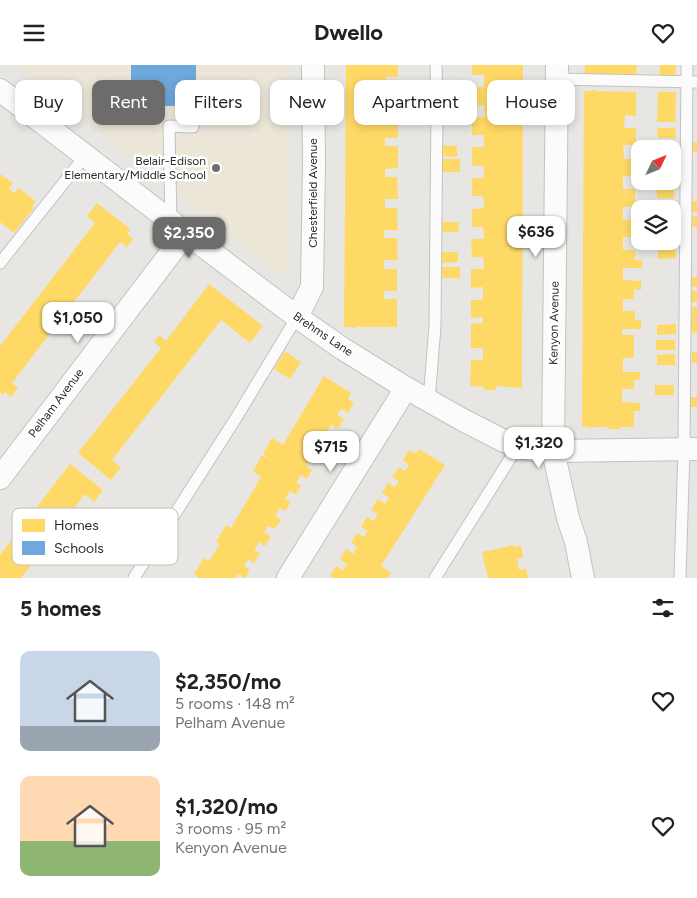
<!DOCTYPE html>
<html lang="en">
<head>
<meta charset="utf-8">
<style>
  body { margin:0; font-family:Figtree,sans-serif; background:#f6f6f6; color:#222; height:100vh; display:flex; flex-direction:column; font-size:19px; white-space:nowrap }
  * { box-sizing:border-box; margin:0 }
  p { font-size:16px; color:#767676 }
  .icon { flex:none; width:28px; height:28px; fill:none; stroke:currentColor; stroke-width:2; stroke-linecap:round; stroke-linejoin:round }
  .map { position:relative; height:513px; overflow:hidden }
  .side { display:flex; flex-direction:column; background:#fff; flex:1 }
  .side>* { flex:none }
  .top-card { position:absolute; left:15px; top:15px; width:668px; height:45px; display:flex; gap:10px }
  .needle { width:32px; rotate:47deg }
  .buttons { position:absolute; left:631px; top:75px; display:grid; gap:10px }
  .buttons a { display:grid; place-items:center; width:50px; height:50px; border-radius:10px; background:#fff; box-shadow:0 2px 8px #0003; font-size:25px }
  .price { position:absolute; translate:-50% -42px; padding:0 11px; border-radius:10px; background:#fff; color:#222; font-size:16px; line-height:32px; filter:drop-shadow(0 1px 2px #0008) }
  .price::after { content:''; position:absolute; left:50%; top:30px; width:15px; height:11px; margin-left:-8px; background:inherit; clip-path:polygon(0 0,100% 0,50% 100%) }
  .price.active { background:#6d6c6b; color:#fff }
  ul { padding:0; list-style:none }
  li { display:flex; align-items:center; gap:15px; height:125px; padding:0 20px }
  li span { display:grid; place-items:center; flex:none; width:140px; height:100px; border-radius:10px; color:#555 }
  li>.icon { margin-inline-start:auto }
  span .icon { width:60px; height:60px; fill:#fffc; stroke-width:1 }
  li b { font-size:21px }
  h2 { display:flex; justify-content:space-between; align-items:center; height:60px; padding:0 20px; font-size:21px }
  .chip { padding:0 18px; border-radius:10px; background:#fff; box-shadow:0 2px 8px #0003; font-size:18px; line-height:45px }
  .chip.active { background:#6d6c6b; color:#fff }
  header { display:flex; justify-content:space-between; align-items:center; height:65px; padding:0 20px; background:#fff; font-size:22px; font-weight:700 }
  .map>svg:first-child { display:block }
  .education { fill:#ebe6d8 }
  .homes { fill:#ffd966 }
  .schools { fill:#6fa8dc }
  .lines { fill:none; stroke-linecap:round; stroke-linejoin:round }
  .service-casing { stroke:#c2c2c2; stroke-width:13 }
  .minor-casing { stroke:#c2c2c2; stroke-width:24 }
  .service { stroke:#fcfbfb; stroke-width:11 }
  .minor { stroke:#fcfbfb; stroke-width:22 }
  .poi-dot { fill:#6d6c6b; stroke:#fff; stroke-width:2 }
  .labels { text-anchor:middle; stroke-width:5; stroke-linejoin:round; paint-order:stroke }
  .poi-label { font-size:12px; fill:#2b2b2b; stroke:#fff; text-anchor:end }
  .street-label { font-size:12px; fill:#2b2b2b; stroke:#fff }
  .key { fill:#fff; stroke:#bfbfbf; stroke-width:1 }
  .key-label { font-size:14px; fill:#2b2b2b }
</style>
</head>
<body>
<header><svg class="icon" aria-label="menu" viewBox="0 0 24 24"><path d="M4 6h16M4 12h16M4 18h16"/></svg>Dwello<svg class="icon" aria-label="heart" viewBox="0 0 24 24"><path d="M12 20l-8-8c-3-5 5-10 8-4 3-6 11-1 8 4z"/></svg></header>
<div class="map">
<svg width="697" height="513" viewBox="0 0 697 513">
  <rect width="100%" height="100%" fill="#e8e6e2"/>
  <path class="education" d="M17 0H289L288 205 277 210Z"/>
  <path class="homes" d="M346 0H398V12H386L385 21H398V42L385 43V52H398V73H385V81H398V103L385 104V112H397L398 134H385V143H397L398 165H384V173H397L398 195H384V204H397V226H384V234H397V262H355V263H351V262H344Z
    M472 0H523L522 323 496 321V325H484V322L470 321 471 295H483V283H471V259L483 258V252L471 253V235H483V222L471 223V204H484L483 192H472L471 174H484L483 162H472V144L484 143V137L483 131H472V113H484V101H472V82H484V70H472V52H485L484 40H472V22H484V10H472Z
    M585 0H637L636 13 584 12Z
    M660 0H676L675 12H659Z
    M592 25H595V26L636 27V51L625 50 624 63H636V80H623L624 94H635L636 111H623V124H635V141L623 142V155H635L636 172H623V185H635V195H642V203H623V215L641 216V225L634 224V234H623V246H635V255H641V264H622V270H634V293H623V307H640V315H634V324H622V337L640 338V346H634V362H620V364H608V362H593V363L582 361 584 26H592Z
    M658 27H676L675 57H657Z
    M657 63H675L676 73H658Z
    M693 77H697V87L693 86Z
    M441 80 457 81V92L441 91Z
    M441 94H460V107H441Z
    M0 109 13 118 9 123 14 128 19 123 36 137 32 142 34 143 14 168 0 157Z
    M657 122H674V133H657Z
    M692 136H697V147H692Z
    M97 138 130 164 127 169 133 174 127 182 120 177 12 318 18 323 11 332 5 327 3 330 0 328V281L95 158 87 151Z
    M692 151H697V162H692Z
    M440 157H459L458 167H440Z
    M658 179H675L676 193 658 194Z
    M440 187H458V197L440 198Z
    M442 202H460V213H442Z
    M692 212H697V222H692Z
    M209 219 263 261 250 278 221 255 112 395 121 402 111 415 78 388 161 283 154 277 159 270 166 276Z
    M691 226H697V237H690Z
    M692 242H697V268L690 267V252H692Z
    M676 259V269L657 270V260Z
    M656 275H675V285H656Z
    M285 286 301 297 290 314 274 304Z
    M692 287H697V298H692Z
    M675 289V300H657V290Z
    M324 311 351 328 348 334 354 337 348 348 341 344 337 350 344 354 338 364 331 360 327 367 334 371 327 381 320 377 316 384 323 388 318 397 310 393 306 401 312 405 307 414 301 410 296 418 301 421 296 430 290 426 285 434 291 437 285 446 280 443 275 451 281 455 275 464 268 461 264 467 271 471 265 481 258 477 257 480 254 485 260 488 254 498 248 494 244 501 250 505 245 513 238 509 236 513H198V512L194 509 204 493 209 496 220 479 216 477 226 460 231 463 261 412 253 406 262 390 272 396 263 389 272 373 283 380Z
    M655 320H674V330H655Z
    M689 332H697V342H690Z
    M419 384 445 400 381 501 391 508 388 513H333L330 511 336 501 343 505 346 501 347 499 340 494 346 484 353 489 357 482 351 478 357 468 364 472 366 468 368 466 361 462 367 452 374 456 378 449 371 445 378 434 385 439 389 433 382 428 388 418 395 422 399 416 392 412 399 402 405 406 409 400 403 395 409 385 416 389Z
    M70 399 103 425 94 437 85 429 21 513H0V490Z
    M514 480V482L521 481 523 492 517 494 519 505 526 503 528 513H488L482 487Z"/>
  <path class="schools" d="M131 0H196V41H131Z"/>
  <g class="lines">
    <g class="service-casing">
      <path id="service" d="M557 14 697 17
        M171 157 169 61 193 62
        M0 198 85 91
        M429 336 435 261 437 41 436 0
        M134 513 236 353 297 252
        M435 513 518 381
        M680 513 684 384 687 0"/>
    </g>
    <g class="minor-casing">
      <path id="minor" d="M557 0 553 386 568 453 576 477 583 513
        M0 25 186 168 297 252 343 284 406 323 463 355 504 376 518 381 533 385 553 386 697 384
        M297 252 312 222 314 99 313 0
        M0 413 186 168
        M288 513 406 323"/>
    </g>
    <use href="#service" class="service"/>
    <use href="#minor" class="minor"/>
  </g>
  <circle class="poi-dot" cx="216" cy="103" r="5"/>
  <g class="labels">
    <g class="poi-label">
      <text x="206" y="100">Belair-Edison<tspan x="206" dy="14">Elementary/Middle School</tspan></text>
    </g>
    <g class="street-label">
      <text transform="translate(313 128) rotate(-90)" y="4">Chesterfield Avenue</text>
      <text transform="translate(554 258) rotate(-89)" y="4">Kenyon Avenue</text>
      <text transform="translate(323 269) rotate(34)" y="4">Brehms Lane</text>
      <text transform="translate(56 338) rotate(-53)" y="4">Pelham Avenue</text>
    </g>
  </g>
  <rect x="12" y="443" width="166" height="57" rx="8" class="key"/>
  <rect x="22" y="454" width="23" height="13" fill="#ffd966"/>
  <rect x="22" y="476" width="23" height="14" fill="#6fa8dc"/>
  <g class="key-label">
    <text x="54" y="465">Homes</text>
    <text x="54" y="488">Schools</text>
  </g>
</svg>
<div class="buttons">
<a><svg class="needle" viewBox="-14 -14 28 28"><path d="M0-13l5 13h-10z" fill="#e53935"/><path d="M0 13l5-13h-10z" fill="#767676"/></svg></a>
<a><svg class="icon" aria-label="layers" viewBox="0 0 24 24"><path d="M12 4l9 5-9 5-9-5zM3 14l9 5 9-5"/></svg></a>
</div>
<b class="price" style="left:536px;top:193px">$636</b>
<b class="price active" style="left:189px;top:194px">$2,350</b>
<b class="price" style="left:78px;top:279px">$1,050</b>
<b class="price" style="left:539px;top:404px">$1,320</b>
<b class="price" style="left:331px;top:408px">$715</b>
<div class="top-card">
<a class="chip">Buy</a>
<a class="chip active">Rent</a>
<a class="chip">Filters</a>
<a class="chip">New</a>
<a class="chip">Apartment</a>
<a class="chip">House</a>
</div>
</div>
<section class="side">
<h2>5 homes<svg class="icon" aria-label="filters" viewBox="0 0 24 24"><path d="M4 7h16M4 17h16"/><circle cx="9" cy="7" r="2"/><circle cx="15" cy="17" r="2"/></svg></h2>
<ul>
<li><span style="background:linear-gradient(#c9d6e8 75%,#9aa5b1 0)"><svg class="icon" aria-label="home" viewBox="0 0 24 24"><path d="M3 11l9-7 9 7M6 9v11h12V9"/></svg></span><div><b>$2,350/mo</b><p>5 rooms · 148 m²</p><p>Pelham Avenue</p></div><svg class="icon" aria-label="heart" viewBox="0 0 24 24"><path d="M12 20l-8-8c-3-5 5-10 8-4 3-6 11-1 8 4z"/></svg></li>
<li><span style="background:linear-gradient(#ffd9b3 65%,#8fb573 0)"><svg class="icon" aria-label="home" viewBox="0 0 24 24"><path d="M3 11l9-7 9 7M6 9v11h12V9"/></svg></span><div><b>$1,320/mo</b><p>3 rooms · 95 m²</p><p>Kenyon Avenue</p></div><svg class="icon" aria-label="heart" viewBox="0 0 24 24"><path d="M12 20l-8-8c-3-5 5-10 8-4 3-6 11-1 8 4z"/></svg></li>
</ul>
</section>
</body>
</html>
